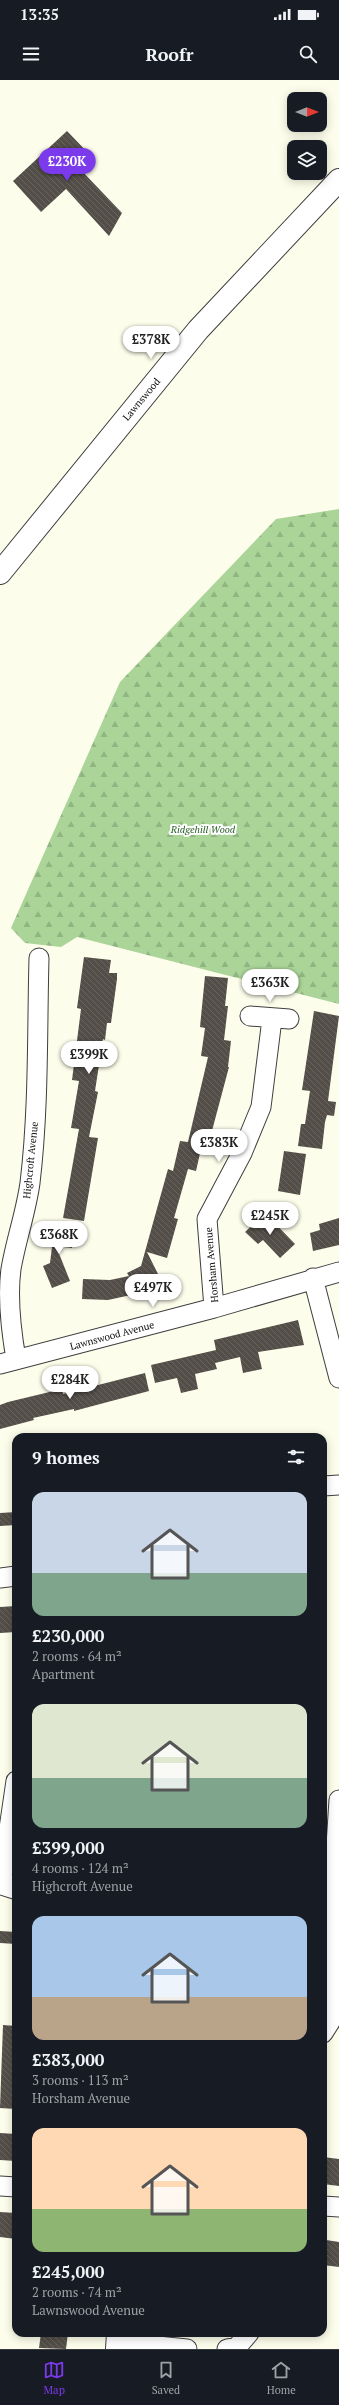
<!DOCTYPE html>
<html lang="en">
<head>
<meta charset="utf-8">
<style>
  body { margin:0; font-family:"PT Serif",serif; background:#242831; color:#f1f3f6; height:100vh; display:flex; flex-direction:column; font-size:15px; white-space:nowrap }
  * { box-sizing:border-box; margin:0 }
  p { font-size:13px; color:#9ea1a6 }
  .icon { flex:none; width:22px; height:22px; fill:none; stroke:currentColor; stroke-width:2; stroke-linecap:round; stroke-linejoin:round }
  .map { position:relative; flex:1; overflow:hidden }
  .details { position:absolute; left:12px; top:1353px; width:315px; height:904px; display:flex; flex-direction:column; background:#171b24; border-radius:12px; box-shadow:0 2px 10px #0003 }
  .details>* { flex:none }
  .needle { width:26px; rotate:90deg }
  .fabs { position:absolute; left:287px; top:12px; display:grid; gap:8px }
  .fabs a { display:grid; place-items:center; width:40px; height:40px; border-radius:8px; background:#171b24; box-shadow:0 2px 10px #0003; font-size:20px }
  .price { position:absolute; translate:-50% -34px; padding:0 9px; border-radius:14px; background:#fff; color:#222; font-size:13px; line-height:26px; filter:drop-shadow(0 1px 2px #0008) }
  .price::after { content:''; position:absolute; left:50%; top:24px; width:12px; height:9px; margin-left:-6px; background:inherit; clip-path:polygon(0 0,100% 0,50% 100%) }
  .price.selected { background:#7c3aed; color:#fff }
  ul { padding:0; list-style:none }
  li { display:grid; align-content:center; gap:8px; height:212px; padding:0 20px }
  li span { display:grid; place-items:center; height:124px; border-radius:12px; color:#555 }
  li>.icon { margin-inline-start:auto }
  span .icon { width:72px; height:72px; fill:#fffc; stroke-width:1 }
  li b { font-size:17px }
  h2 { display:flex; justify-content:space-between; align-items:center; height:48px; padding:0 20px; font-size:17px }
  .status { display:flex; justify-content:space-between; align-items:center; height:28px; padding:0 20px; background:#171b24; direction:ltr }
  .status svg { height:11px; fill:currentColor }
  header { display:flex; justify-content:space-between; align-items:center; height:52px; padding:0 20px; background:#171b24; font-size:18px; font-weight:800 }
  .tabs { display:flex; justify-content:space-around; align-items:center; height:56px; border-top:1px solid #363941; background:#171b24; font-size:11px; color:#9ea1a6 }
  .tabs a { display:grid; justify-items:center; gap:2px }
  .tabs .selected { color:#7c3aed }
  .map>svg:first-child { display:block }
  .forest { fill:url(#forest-firs) }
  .building { fill:url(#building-back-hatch) }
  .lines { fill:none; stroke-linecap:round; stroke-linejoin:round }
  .minor-casing { stroke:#3e3e3e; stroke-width:21 }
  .tertiary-casing { stroke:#3e3e3e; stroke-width:24 }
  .minor { stroke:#fff; stroke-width:19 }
  .tertiary { stroke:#fff; stroke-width:22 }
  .labels { text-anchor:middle; stroke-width:4; stroke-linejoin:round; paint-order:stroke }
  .street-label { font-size:10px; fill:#0b0b0b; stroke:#fff }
  .park-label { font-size:10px; font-style:italic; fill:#245d21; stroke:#fff }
</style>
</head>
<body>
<div class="status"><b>13:35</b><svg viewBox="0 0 49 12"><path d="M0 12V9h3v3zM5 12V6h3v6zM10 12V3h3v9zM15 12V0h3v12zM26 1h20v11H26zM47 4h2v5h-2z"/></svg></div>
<header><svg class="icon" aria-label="menu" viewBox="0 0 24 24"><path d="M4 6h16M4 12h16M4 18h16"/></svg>Roofr<svg class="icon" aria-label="search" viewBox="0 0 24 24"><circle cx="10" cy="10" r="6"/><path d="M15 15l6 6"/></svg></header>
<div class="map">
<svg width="339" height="2269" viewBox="0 0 339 2269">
  <defs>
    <pattern id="forest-firs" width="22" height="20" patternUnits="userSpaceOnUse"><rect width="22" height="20" fill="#aad498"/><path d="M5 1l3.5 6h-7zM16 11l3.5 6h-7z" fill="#91b582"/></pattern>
    <pattern id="building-back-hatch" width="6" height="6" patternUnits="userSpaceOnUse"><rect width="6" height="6" fill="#534e48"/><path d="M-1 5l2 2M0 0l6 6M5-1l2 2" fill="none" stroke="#67635e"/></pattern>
  </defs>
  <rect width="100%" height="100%" fill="#fdfdeb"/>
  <path class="forest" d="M339 429V924L77 857 61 867 25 863 11 848 120 602 276 439Z"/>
  <path class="building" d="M67 51 92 77 80 89 122 133 109 156 66 109 41 132 13 101Z
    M84 877 111 880 109 893H117V899L111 943H107L105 960 103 959 95 1011 98 1012 89 1057 98 1058 84 1141 63 1138 79 1049 71 1048 79 1001 72 1000 81 929 77 928Z
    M205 896 228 898 225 926H228L224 960 231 961 228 987H229L209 1062 203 1060 196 1091 188 1089 174 1138 178 1139 167 1178 147 1172 161 1200 140 1213 108 1220 82 1219 83 1199 110 1200 129 1196 127 1193 141 1186 168 1089 173 1091 180 1061 188 1062 208 977 201 976 205 948 200 947Z
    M314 931 339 936 328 1021 336 1022 334 1036 327 1035 325 1042 322 1069 298 1066 301 1044H305L310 1011 302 1010Z
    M284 1071 306 1074 300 1115 278 1111Z
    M265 1133 295 1164 280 1178 263 1160 258 1164 245 1152Z
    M339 1138V1165L313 1171 310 1153 320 1150 319 1144Z
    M55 1143 74 1146 72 1168 56 1166 70 1201 52 1208 43 1186 50 1183Z
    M298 1240 304 1265 258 1272 262 1289 243 1293 240 1277 215 1283 217 1289 195 1294 198 1309 181 1313 177 1298 155 1303 151 1285 216 1270 214 1260Z
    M145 1293 149 1311 74 1331V1329L33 1338 34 1340 0 1349V1325L8 1322 62 1309 63 1314Z
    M16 1432V1445L0 1446V1433Z
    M16 1526V1552L0 1553V1527Z
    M0 1851 16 1852V1864L0 1863Z
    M3 1945 16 1946V2029L0 2028Z
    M0 2053 16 2054V2081L0 2080Z
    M323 2077 339 2079V2106L323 2104Z
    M0 2132 16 2133V2159L0 2157Z
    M326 2160 339 2162V2187L323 2185Z
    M41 2253H68L66 2269 39 2268Z"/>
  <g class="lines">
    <g class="minor-casing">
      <path id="minor" d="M250 936 289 939
        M313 1198 339 1298
        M214 1228 207 1139 242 1073 261 1027 272 939
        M16 1279C11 1250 7 1219 11 1189 16 1160 26 1132 30 1103 39 1028 37 952 39 878
        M0 1284 214 1228 339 1192
        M323 1406 339 1405
        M0 1498 16 1496
        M1 1803 16 1701
        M323 1953 330 1942 331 1926 332 1826 339 1720
        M0 2106 16 2107
        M323 2126 339 2127
        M117 2262 187 2269
        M227 2269 237 2267 249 2253"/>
    </g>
    <g class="tertiary-casing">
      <path id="tertiary" d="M0 493 198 250 339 100
        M0 1803 16 1808
        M117 2269 118 2253"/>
    </g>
    <use href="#minor" class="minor"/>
    <use href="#tertiary" class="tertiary"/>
  </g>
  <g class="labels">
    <g class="street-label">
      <text transform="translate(141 319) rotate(-50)" y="4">Lawnswood</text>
      <text transform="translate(30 1080) rotate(-84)" y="4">Highcroft Avenue</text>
      <text transform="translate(211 1185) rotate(-95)" y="4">Horsham Avenue</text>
      <text transform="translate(112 1255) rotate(-15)" y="4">Lawnswood Avenue</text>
    </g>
    <g class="park-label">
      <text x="203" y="753">Ridgehill Wood</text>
    </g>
  </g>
</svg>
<div class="fabs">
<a><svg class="needle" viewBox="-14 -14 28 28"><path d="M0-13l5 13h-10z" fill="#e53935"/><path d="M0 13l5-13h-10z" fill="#9ea1a6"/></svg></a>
<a><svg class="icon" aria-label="layers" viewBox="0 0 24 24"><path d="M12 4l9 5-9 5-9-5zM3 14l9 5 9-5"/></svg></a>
</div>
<b class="price selected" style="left:67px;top:102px">£230K</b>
<b class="price" style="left:151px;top:280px">£378K</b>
<b class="price" style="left:270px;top:923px">£363K</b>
<b class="price" style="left:89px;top:995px">£399K</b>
<b class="price" style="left:219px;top:1083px">£383K</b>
<b class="price" style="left:270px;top:1156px">£245K</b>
<b class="price" style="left:59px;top:1175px">£368K</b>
<b class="price" style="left:153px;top:1228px">£497K</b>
<b class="price" style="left:70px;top:1320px">£284K</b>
<section class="details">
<h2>9 homes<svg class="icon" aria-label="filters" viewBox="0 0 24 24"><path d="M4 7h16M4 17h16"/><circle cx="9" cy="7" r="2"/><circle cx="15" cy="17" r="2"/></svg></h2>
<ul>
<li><span style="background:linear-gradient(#c9d6e8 65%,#7fa58c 0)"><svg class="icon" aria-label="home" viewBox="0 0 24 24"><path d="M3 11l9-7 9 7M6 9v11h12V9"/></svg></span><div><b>£230,000</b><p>2 rooms · 64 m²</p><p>Apartment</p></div></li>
<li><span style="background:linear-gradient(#dfe7d0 60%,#7fa58c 0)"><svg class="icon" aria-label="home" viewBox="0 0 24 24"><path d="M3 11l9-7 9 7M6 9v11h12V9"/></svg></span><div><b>£399,000</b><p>4 rooms · 124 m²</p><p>Highcroft Avenue</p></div></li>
<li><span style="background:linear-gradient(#a9c7e8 65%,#b9a48a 0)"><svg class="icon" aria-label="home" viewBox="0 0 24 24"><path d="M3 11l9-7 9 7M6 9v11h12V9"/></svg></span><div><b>£383,000</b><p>3 rooms · 113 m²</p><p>Horsham Avenue</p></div></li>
<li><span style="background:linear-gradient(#ffd9b3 65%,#8fb573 0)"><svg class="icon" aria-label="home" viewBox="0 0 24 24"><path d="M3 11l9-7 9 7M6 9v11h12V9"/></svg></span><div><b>£245,000</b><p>2 rooms · 74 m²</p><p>Lawnswood Avenue</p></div></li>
</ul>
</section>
</div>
<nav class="tabs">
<a class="selected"><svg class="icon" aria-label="map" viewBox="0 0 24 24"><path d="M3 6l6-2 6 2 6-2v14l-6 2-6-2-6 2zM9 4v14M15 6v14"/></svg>Map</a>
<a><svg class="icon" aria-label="saved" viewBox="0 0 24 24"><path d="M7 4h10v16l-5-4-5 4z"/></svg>Saved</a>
<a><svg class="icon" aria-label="home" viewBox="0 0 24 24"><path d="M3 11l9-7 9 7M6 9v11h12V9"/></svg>Home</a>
</nav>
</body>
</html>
